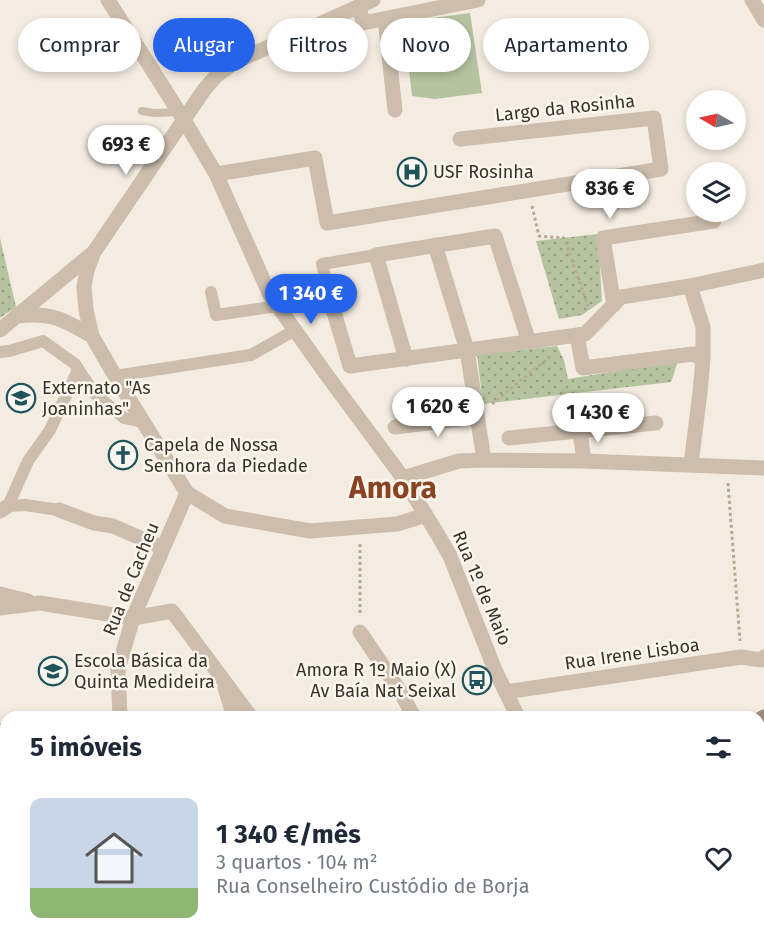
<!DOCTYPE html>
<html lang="pt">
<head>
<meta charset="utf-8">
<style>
  body { margin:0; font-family:"Fira Sans",sans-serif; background:#f2f2f3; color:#1f2937; height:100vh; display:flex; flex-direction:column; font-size:22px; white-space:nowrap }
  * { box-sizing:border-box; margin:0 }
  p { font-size:20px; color:#747a83 }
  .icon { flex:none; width:33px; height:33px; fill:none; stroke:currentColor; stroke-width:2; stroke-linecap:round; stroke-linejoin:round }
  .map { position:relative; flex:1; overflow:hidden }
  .details { position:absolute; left:0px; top:711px; width:765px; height:234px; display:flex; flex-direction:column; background:#fff; border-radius:18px 18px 0 0; box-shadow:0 3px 9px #0003 }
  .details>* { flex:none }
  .banner { position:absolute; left:18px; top:18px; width:729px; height:54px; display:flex; gap:12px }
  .needle { width:39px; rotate:279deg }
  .controls { position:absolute; left:686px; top:90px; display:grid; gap:12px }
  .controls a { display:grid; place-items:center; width:60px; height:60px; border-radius:50%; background:#fff; box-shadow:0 3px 9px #0003; font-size:30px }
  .price { position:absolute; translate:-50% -51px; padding:0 14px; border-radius:21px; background:#fff; color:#222; font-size:20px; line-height:39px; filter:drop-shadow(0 2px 3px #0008) }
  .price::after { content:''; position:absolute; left:50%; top:36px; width:18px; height:14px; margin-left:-9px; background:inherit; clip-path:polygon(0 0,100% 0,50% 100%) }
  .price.current { background:#2563eb; color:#fff }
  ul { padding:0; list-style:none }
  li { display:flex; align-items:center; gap:18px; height:150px; padding:0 30px }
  li span { display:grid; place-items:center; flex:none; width:168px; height:120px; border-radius:12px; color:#555 }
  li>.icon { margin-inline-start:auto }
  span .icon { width:72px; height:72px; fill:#fffc; stroke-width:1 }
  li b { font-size:26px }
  h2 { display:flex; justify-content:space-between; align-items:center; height:72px; padding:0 30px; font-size:26px }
  .tag { padding:0 21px; border-radius:27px; background:#fff; box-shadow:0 3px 9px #0003; font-size:21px; line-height:54px }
  .tag.current { background:#2563eb; color:#fff }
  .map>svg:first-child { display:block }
  .grass { fill:url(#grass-dots) }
  .park { fill:#b5c3a0 }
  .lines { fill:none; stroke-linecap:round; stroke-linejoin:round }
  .path { stroke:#b8a796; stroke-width:3; stroke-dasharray:3 3; stroke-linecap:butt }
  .service { stroke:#ccbdac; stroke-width:8 }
  .pedestrian { stroke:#ccbdac; stroke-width:12 }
  .minor { stroke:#ccbdac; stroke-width:15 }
  .tertiary { stroke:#ccbdac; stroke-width:15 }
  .secondary { stroke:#a08c7d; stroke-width:15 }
  .labels { text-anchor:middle; stroke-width:5; stroke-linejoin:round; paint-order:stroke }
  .street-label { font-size:18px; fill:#3a312b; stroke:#fbf6ed }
  .poi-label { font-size:18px; fill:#3a312b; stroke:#fbf6ed; text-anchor:start }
  .town-label { font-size:30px; font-weight:bold; fill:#8a4323; stroke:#fbf6ed }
</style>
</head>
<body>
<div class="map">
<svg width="764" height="945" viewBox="0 0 764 945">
  <defs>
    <pattern id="grass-dots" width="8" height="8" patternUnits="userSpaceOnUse" patternTransform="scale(1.5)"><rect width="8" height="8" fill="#b5c3a0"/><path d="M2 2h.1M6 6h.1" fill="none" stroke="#949f83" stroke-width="1.8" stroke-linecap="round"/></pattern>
  </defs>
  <rect width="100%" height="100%" fill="#f4ece1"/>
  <path class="grass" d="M598 234 602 301 582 315 559 319 536 241Z
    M0 238 16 307 0 318Z
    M557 346 564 360 568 379 678 361 671 382 483 404 477 355Z"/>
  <path class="park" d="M470 13 482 93 435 99 412 96 404 24 424 19Z
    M0 723 6 724V935L4 945H0Z"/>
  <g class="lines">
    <path class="path" d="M532 206 539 236 564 238 588 306
      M492 404 552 355
      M728 483 740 641
      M360 544V616"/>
    <path class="service" d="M142 111 154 113 179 112
      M429 945 432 939"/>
    <path class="pedestrian" d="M211 292 216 315 278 306
      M331 302 322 264 376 255
      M0 352 9 351 43 341 75 364 94 393 124 418 143 422
      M115 376 251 355 295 330
      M59 510 25 505 8 506 28 461 50 430 78 370"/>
    <path class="minor" d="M108 0 184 120
      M752 0 764 20
      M359 6 363 23 478 0
      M385 19 395 110
      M216 174 315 158 327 223 661 169 654 118 460 139
      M435 245 467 350 484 460
      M690 286 703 327V359L700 392 691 465
      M331 302 350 366 585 334 621 297 690 286 764 270
      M614 305 603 238 714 221
      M577 335 583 368 693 354 703 359
      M406 359 376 255 495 236 529 342
      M395 427 477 417
      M580 431 584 461
      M509 438 656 423
      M403 478 459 461 484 460 584 461 764 468
      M59 510 94 523 113 526 163 548
      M0 511 8 506
      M0 594 28 601
      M0 608 40 603 133 618 172 611 251 717
      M360 632 400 691 414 717
      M225 688 234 717
      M506 692 741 657 761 660 764 657
      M120 717 118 669 133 618 187 493
      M759 767 764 776
      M759 893 764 903
      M505 945V939
      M655 945 668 939"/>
    <path class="tertiary" d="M184 120 216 174 270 295 326 374 403 478 438 535 450 556 495 670 518 717
      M94 252 87 270 84 287 86 310 92 336 115 376 187 493 225 516 310 531 397 524 426 515
      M17 316C51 312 63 319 92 336
      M0 330 94 252 204 90 216 76 235 62 373 0
      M649 939 653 945
      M152 945 170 941"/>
    <path class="secondary" d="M759 720 764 717
      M170 939 172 945
      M210 945 211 939"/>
  </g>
  <defs>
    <g id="hospital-ring" transform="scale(1.5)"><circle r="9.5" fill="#fbf6ed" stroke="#1f545d" stroke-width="1.5"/><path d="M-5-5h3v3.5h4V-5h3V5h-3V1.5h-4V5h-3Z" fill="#1f545d"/></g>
    <g id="school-ring" transform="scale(1.5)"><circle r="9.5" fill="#fbf6ed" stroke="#1f545d" stroke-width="1.5"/><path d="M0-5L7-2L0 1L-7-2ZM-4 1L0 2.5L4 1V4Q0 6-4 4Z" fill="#1f545d"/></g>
    <g id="church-ring" transform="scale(1.5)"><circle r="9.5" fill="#fbf6ed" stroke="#1f545d" stroke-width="1.5"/><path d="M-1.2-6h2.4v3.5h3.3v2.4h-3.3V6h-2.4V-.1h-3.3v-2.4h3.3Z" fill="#1f545d"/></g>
    <g id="bus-ring" transform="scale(1.5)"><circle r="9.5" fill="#fbf6ed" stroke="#1f545d" stroke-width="1.5"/><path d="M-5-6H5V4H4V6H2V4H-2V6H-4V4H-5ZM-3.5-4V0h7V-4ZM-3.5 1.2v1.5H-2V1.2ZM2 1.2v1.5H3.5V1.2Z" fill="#1f545d"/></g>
  </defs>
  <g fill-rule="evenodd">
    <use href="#hospital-ring" x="412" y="172"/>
    <use href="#school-ring" x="21" y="398"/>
    <use href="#church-ring" x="123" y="455"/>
    <use href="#school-ring" x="53" y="671"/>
    <use href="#bus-ring" x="477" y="680"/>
  </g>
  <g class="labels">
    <g class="street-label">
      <text transform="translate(565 108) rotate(-6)" y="6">Largo da Rosinha</text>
      <text transform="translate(131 579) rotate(-68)" y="6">Rua de Cacheu</text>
      <text transform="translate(482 588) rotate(67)" y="6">Rua 1º de Maio</text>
      <text transform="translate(632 654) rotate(-8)" y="6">Rua Irene Lisboa</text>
    </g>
    <g class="poi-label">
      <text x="433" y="178">USF Rosinha</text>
      <text x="42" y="394">Externato "As<tspan x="42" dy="21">Joaninhas"</tspan></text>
      <text x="144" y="451">Capela de Nossa<tspan x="144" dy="21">Senhora da Piedade</tspan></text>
      <text x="74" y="667">Escola Básica da<tspan x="74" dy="21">Quinta Medideira</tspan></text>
      <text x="456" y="676" text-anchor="end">Amora R 1º Maio (X)<tspan x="456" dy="21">Av Baía Nat Seixal</tspan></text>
    </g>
    <g class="town-label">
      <text x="393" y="498">Amora</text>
    </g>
  </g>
</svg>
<div class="controls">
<a><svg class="needle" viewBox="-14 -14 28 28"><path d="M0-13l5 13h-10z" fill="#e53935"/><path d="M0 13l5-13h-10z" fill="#747a83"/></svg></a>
<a><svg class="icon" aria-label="layers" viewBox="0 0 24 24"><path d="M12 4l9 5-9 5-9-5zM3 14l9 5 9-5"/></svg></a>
</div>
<b class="price" style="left:126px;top:176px">693 €</b>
<b class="price" style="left:610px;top:220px">836 €</b>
<b class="price current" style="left:311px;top:325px">1 340 €</b>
<b class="price" style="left:438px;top:438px">1 620 €</b>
<b class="price" style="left:598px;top:444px">1 430 €</b>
<div class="banner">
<a class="tag">Comprar</a>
<a class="tag current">Alugar</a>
<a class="tag">Filtros</a>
<a class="tag">Novo</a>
<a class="tag">Apartamento</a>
</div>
<section class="details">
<h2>5 imóveis<svg class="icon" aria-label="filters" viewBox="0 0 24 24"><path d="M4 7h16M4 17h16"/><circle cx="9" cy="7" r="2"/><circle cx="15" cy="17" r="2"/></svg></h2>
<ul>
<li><span style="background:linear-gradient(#c9d6e8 75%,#8fb573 0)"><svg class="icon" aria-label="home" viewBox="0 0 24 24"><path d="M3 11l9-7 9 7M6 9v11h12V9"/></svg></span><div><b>1 340 €/mês</b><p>3 quartos · 104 m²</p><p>Rua Conselheiro Custódio de Borja</p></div><svg class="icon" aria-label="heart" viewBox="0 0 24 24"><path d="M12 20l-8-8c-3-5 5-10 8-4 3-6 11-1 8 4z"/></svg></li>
</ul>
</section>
</div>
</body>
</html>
